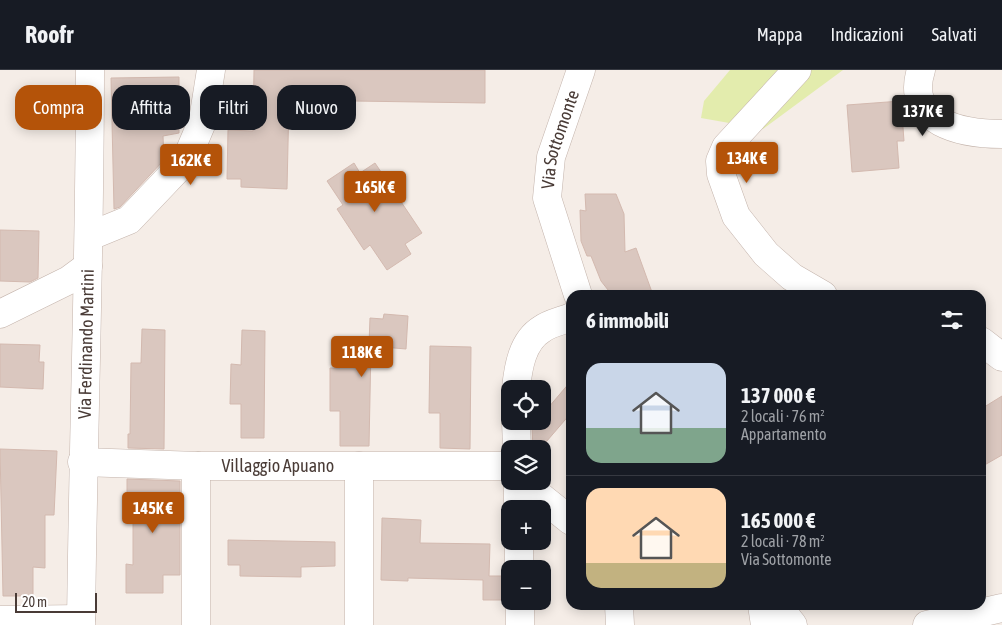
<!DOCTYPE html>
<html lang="it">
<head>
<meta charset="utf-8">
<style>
  body { margin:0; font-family:"Asap Condensed",sans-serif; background:#242831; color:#f1f3f6; height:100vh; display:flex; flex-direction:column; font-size:19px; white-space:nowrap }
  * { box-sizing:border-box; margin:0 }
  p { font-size:16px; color:#9ea1a6 }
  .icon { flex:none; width:28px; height:28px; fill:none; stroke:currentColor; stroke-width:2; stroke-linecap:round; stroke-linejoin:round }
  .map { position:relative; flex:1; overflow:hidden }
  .side { position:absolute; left:566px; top:220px; width:420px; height:320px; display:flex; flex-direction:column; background:#171b24; border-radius:15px; box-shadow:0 2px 12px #0003 }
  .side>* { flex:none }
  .hud { position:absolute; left:15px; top:15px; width:475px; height:45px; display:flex; gap:10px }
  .buttons { position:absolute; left:501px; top:310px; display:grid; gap:10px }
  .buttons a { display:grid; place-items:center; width:50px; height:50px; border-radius:10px; background:#171b24; box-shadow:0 2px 12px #0003; font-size:25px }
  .scale { position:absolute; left:15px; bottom:12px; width:82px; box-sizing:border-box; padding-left:5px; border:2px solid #493b36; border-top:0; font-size:14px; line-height:18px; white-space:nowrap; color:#493b36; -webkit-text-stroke:4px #fff; paint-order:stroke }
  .price { position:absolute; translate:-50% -42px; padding:0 11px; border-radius:5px; background:#b45309; color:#fff; font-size:16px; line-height:32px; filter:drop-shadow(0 1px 2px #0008) }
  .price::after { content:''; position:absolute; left:50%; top:30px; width:15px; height:11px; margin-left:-8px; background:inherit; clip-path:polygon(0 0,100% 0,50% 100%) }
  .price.on { background:#222; color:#fff }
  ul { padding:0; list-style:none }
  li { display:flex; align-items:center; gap:15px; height:125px; padding:0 20px }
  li+li { border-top:1px solid #363941 }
  li span { display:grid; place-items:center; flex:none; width:140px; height:100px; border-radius:15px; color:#555 }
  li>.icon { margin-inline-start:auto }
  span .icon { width:60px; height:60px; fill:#fffc; stroke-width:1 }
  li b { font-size:21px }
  h2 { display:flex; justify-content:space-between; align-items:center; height:60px; padding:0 20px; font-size:21px }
  .pill { padding:0 18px; border-radius:15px; background:#171b24; box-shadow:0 2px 12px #0003; font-size:18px; line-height:45px }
  .pill.on { background:#b45309; color:#fff }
  header { display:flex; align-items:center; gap:30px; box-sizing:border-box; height:70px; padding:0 25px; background:#171b24; border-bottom:1px solid #363941 }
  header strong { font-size:24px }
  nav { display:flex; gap:28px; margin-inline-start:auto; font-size:18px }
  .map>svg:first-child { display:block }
  .green { fill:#e3ecad }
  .building { fill:#dac7bf; stroke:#d3b9af }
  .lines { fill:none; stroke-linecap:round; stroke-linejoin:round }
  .minor-casing { stroke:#c4b4ac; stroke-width:29 }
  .minor { stroke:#fff; stroke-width:28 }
  .labels { text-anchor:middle; stroke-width:4; stroke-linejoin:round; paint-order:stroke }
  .street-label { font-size:18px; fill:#493b36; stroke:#fff }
</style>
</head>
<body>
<header>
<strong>Roofr</strong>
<nav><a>Mappa</a><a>Indicazioni</a><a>Salvati</a></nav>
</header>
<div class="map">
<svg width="1002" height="555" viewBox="0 0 1002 555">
  <rect width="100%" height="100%" fill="#f5ede7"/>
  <path class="green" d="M730 0H843L763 59 701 48 704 31Z"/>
  <path class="building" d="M254 0H485V33L289 30 287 119 241 117V109H227L228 60 253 61Z
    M179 7V63L163 66 164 90 120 137 114 139 111 8Z
    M901 31 904 71H897L899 98 852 102 847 35Z
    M354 93 360 103 375 93 422 163 405 174 411 184 387 200 370 175 364 180 337 139 343 135 327 111Z
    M585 124H616L624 144 625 182 636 178 653 225H612L601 211 591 186H587L581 171 580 140 586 141Z
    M0 160 39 161 38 208 30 212 0 211Z
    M384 244 408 246 406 279 371 276 369 376H340V341H330V298H340L341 274H369L370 248 383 249Z
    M142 259 165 260 164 379 128 378V364H130L131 293H141Z
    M242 260 265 261 264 368H241V334H230L231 294 241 295Z
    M0 274 40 275 39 292H44L43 319 0 317Z
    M430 276 471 277 470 379 440 378V343H429Z
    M571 311V343L540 379H533L532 357 537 351H542V345Z
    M1002 326V385L981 397V339Z
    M0 379 57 381 54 445H45V498L33 497V526H3Z
    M127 409 180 411V505H163V523H126V494L133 495V452H127Z
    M382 448 421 450 420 473 490 474 489 506H505L504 530H483V510L408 508V511L381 510Z
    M228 470 335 472V496L301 497V507L240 506V495H228Z"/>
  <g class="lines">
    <g class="minor-casing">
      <g id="minor">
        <path d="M797 0 726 77 720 91 721 104 736 146 766 184 792 207 823 225"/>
        <path d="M921 0C904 53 963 64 1002 64"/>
        <path d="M90 166 129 150 186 90 203 50 211 0"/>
        <path id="s1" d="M578 225 547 128 551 87 581 0"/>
        <path d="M0 244 69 210 88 196"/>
        <path d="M981 271 1002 287"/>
        <path d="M516 319C518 298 522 271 542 259 550 253 562 251 571 247"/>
        <path d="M516 351 517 379"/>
        <path id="s2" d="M82 392 198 396H510"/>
        <path d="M518 411V439"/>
        <path d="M528 411 536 423 571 451"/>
        <path d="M519 471V499"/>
        <path d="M520 531V555"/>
        <path d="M619 535 620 555"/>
        <path d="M762 535 765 555"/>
        <path d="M777 535 793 555"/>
        <path d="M0 550 81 549"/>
        <path id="s3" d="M81 555C83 370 90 185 90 0"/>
        <path d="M196 555V409L198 396"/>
        <path d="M359 555V396"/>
        <path d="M927 555 1002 538"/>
      </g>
    </g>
    <use href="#minor" class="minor"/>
  </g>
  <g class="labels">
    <g class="street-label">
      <text dy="6" stroke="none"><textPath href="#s1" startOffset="162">Via Sottomonte</textPath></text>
      <text dy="6" stroke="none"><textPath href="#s3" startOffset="281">Via Ferdinando Martini</textPath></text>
      <text dy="6" stroke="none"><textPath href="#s2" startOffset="196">Villaggio Apuano</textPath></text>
    </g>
  </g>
</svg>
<div class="buttons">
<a><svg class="icon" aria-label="locate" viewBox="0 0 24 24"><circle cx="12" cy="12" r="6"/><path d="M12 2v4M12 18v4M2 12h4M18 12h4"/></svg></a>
<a><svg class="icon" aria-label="layers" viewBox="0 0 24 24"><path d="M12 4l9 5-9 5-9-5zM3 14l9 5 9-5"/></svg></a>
<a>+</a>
<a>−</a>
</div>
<div class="scale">20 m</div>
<b class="price on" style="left:923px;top:67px">137K €</b>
<b class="price" style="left:747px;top:114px">134K €</b>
<b class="price" style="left:191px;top:116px">162K €</b>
<b class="price" style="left:375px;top:143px">165K €</b>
<b class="price" style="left:362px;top:308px">118K €</b>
<b class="price" style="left:153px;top:464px">145K €</b>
<div class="hud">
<a class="pill on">Compra</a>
<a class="pill">Affitta</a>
<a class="pill">Filtri</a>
<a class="pill">Nuovo</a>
</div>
<section class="side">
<h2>6 immobili<svg class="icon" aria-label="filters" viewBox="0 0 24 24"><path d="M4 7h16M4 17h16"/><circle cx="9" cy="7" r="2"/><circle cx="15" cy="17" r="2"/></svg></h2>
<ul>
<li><span style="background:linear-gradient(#c9d6e8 65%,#7fa58c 0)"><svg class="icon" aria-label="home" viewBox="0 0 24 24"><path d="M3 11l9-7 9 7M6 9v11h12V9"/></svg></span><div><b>137 000 €</b><p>2 locali · 76 m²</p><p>Appartamento</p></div></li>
<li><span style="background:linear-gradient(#ffd9b3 75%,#c2b280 0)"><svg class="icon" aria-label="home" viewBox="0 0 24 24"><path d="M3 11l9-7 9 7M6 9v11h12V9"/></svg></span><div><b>165 000 €</b><p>2 locali · 78 m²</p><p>Via Sottomonte</p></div></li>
</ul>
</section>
</div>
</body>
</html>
